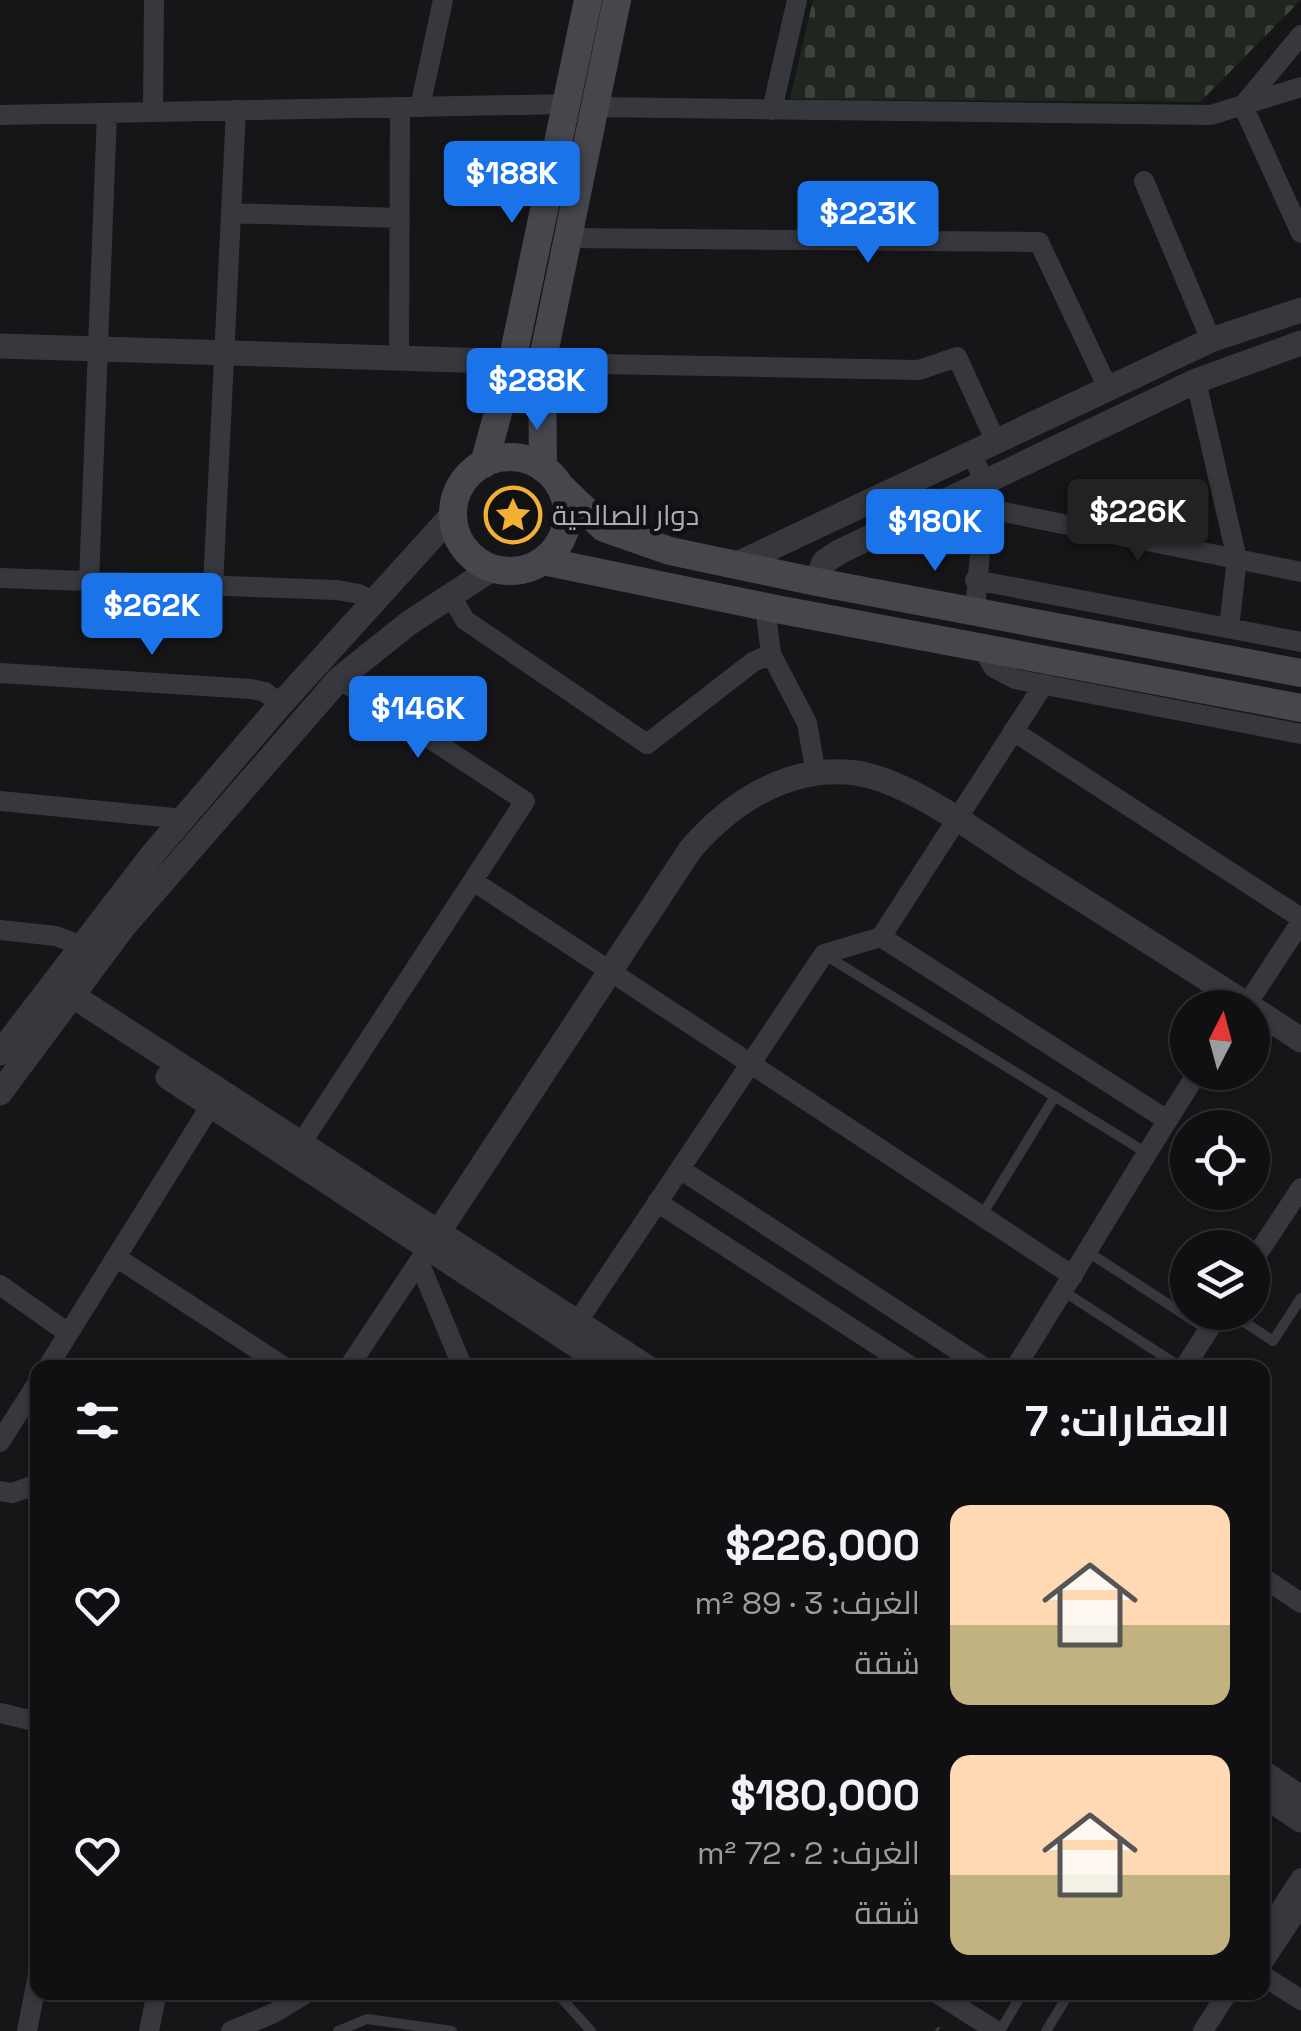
<!DOCTYPE html>
<html lang="ar">
<head>
<meta charset="utf-8">
<style>
  body { margin:0; font-family:"Space Grotesk",Cairo,sans-serif; background:#1e1e20; color:#f1f3f6; direction:rtl; height:100vh; display:flex; flex-direction:column; font-size:38px; white-space:nowrap }
  * { box-sizing:border-box; margin:0 }
  p { font-size:32px; color:#9c9d9f }
  .icon { flex:none; width:55px; height:55px; fill:none; stroke:currentColor; stroke-width:2; stroke-linecap:round; stroke-linejoin:round }
  .map { position:relative; flex:1; overflow:hidden; direction:ltr }
  .sheet { position:absolute; left:30px; top:1360px; width:1240px; height:640px; display:flex; flex-direction:column; background:#101012; border-radius:20px; box-shadow:0 2px 8px #0004,0 0 0 2px #303032; direction:rtl }
  .sheet>* { flex:none }
  .needle { width:65px; rotate:6deg }
  .buttons { position:absolute; left:1170px; top:990px; display:grid; gap:20px }
  .buttons a { display:grid; place-items:center; width:100px; height:100px; border-radius:50%; background:#101012; box-shadow:0 2px 8px #0004,0 0 0 2px #303032; font-size:50px }
  .price { position:absolute; translate:-50% -85px; padding:0 22px; border-radius:10px; background:#1a73e8; color:#fff; font-size:32px; line-height:65px; filter:drop-shadow(0 2px 5px #0008) }
  .price::after { content:''; position:absolute; left:50%; top:60px; width:30px; height:22px; margin-left:-15px; background:inherit; clip-path:polygon(0 0,100% 0,50% 100%) }
  .price.active { background:#222; color:#fff }
  ul { padding:0; list-style:none }
  li { display:flex; align-items:center; gap:30px; height:250px; padding:0 40px }
  li span { display:grid; place-items:center; flex:none; width:280px; height:200px; border-radius:20px; color:#555 }
  li>.icon { margin-inline-start:auto }
  span .icon { width:120px; height:120px; fill:#fffc; stroke-width:1 }
  li b { font-size:42px }
  h2 { display:flex; justify-content:space-between; align-items:center; height:120px; padding:0 40px; font-size:42px }
  .map>svg:first-child { display:block }
  .cemetery { fill:url(#cemetery-stones) }
  .lines { fill:none; stroke-linecap:round; stroke-linejoin:round }
  .path { stroke:#3d3f44; stroke-width:2.5; stroke-dasharray:5 8; stroke-linecap:butt }
  .service { stroke:#37383d; stroke-width:10 }
  .minor { stroke:#37383d; stroke-width:20 }
  .tertiary { stroke:#37383d; stroke-width:25 }
  .secondary { stroke:#45474d; stroke-width:28 }
  .labels { text-anchor:middle; stroke-width:9; stroke-linejoin:round; paint-order:stroke }
  .poi-label { font-size:28px; fill:#a8adb8; stroke:#111113; text-anchor:start }
</style>
</head>
<body>
<div class="map">
<svg width="1301" height="2031" viewBox="0 0 1301 2031">
  <defs>
    <pattern id="cemetery-stones" width="16" height="16" patternUnits="userSpaceOnUse" patternTransform="scale(2.5)"><rect width="16" height="16" fill="#1e261f"/><path d="M2 7V4a2 2 0 0 1 4 0v3zM10 15v-3a2 2 0 0 1 4 0v3z" fill="#3c433d"/></pattern>
  </defs>
  <rect width="100%" height="100%" fill="#161618"/>
  <path class="cemetery" d="M813 0H1301L1200 102 790 99Z"/>
  <g class="lines">
    <path class="path" d="M936 2031 943 2023"/>
    <path class="service" d="M825 955 1145 1152
      M982 1215 1055 1096
      M1088 1252 1208 1330
      M1063 1291 1182 1368
      M1229 1312 1273 1341 1301 1298
      M556 1992 591 2031
      M338 2031 367 2019 452 2031
      M1000 2031 1023 1992
      M1046 2031 1070 1992"/>
    <path class="minor" d="M1244 104 1301 35
      M1243 106 1301 233
      M420 107 443 0
      M594 107 1211 115 1301 87
      M772 110 797 0
      M153 112 154 0
      M0 115 567 104
      M1144 181 1211 340
      M231 213 400 218
      M566 238 1039 242 1108 388
      M399 358 400 107
      M542 363 919 370 957 357 996 442
      M1196 381 1237 559 1229 628
      M971 454 986 483 975 611
      M984 508 1301 572
      M0 578 337 590 359 594 375 603
      M975 580 1301 642
      M89 581 107 113
      M213 586 236 110
      M450 594 465 620 647 744 753 662 771 654
      M765 607 771 654 807 723 816 774
      M982 648 994 668 1015 679 1301 734
      M0 673 251 689 265 692 281 704
      M1013 731 1301 918
      M0 801 184 819
      M473 881 1073 1276
      M0 930 56 936 82 946
      M881 937 1167 1120
      M1247 1004 1301 922
      M302 1142 525 801 339 679
      M680 1169 985 1368
      M657 1202 913 1368
      M116 1257 286 1368
      M419 1262 463 1368
      M1252 1262 1301 1188
      M0 1285 68 1333
      M578 1321 824 954 881 937 1044 684
      M47 1368 211 1105
      M348 1368 428 1248
      M1015 1368C1077 1270 1135 1170 1198 1072
      M1184 1368 1220 1312
      M0 1442 38 1382
      M0 1491 12 1493 38 1484
      M1262 1577 1301 1603
      M0 1713 38 1722
      M1262 1938 1301 1878
      M1262 1964 1301 1905
      M1262 1975 1301 2000
      M935 1992 996 2031
      M27 2031 38 1975
      M149 2031 157 1992
      M231 2031 274 2013 309 1992
      M1203 2031 1228 1992"/>
    <path class="tertiary" d="M0 346 530 362
      M735 565 1211 340 1301 310
      M817 582 824 562 839 552 1196 381 1301 343
      M73 996 648 1368
      M0 1053 152 855 281 704 454 513
      M168 1077 611 1368
      M0 1093 124 926 339 679 409 623 493 568
      M428 1248 690 850C731 802 790 764 856 773 908 780 979 834 1024 863 1116 921 1209 979 1301 1040
      M1262 1772 1301 1798
      M1262 1794 1301 1820"/>
    <path class="secondary" d="M453 514a57 57 0 1 1 114 0a57 57 0 1 1-114 0Z
      M484 464 512 362 588 0
      M543 468 542 363 617 0
      M560 486 604 528 670 551 817 582 1301 673
      M543 561 771 608 1301 708"/>
  </g>
  <defs>
    <g id="sight-ring" transform="scale(2.875)"><circle r="9.5" fill="#111113" stroke="#f2b134" stroke-width="1.5"/><path d="M0-6L1.8-2.2L6-1.7L2.9 1.2L3.7 5.4L0 3.3L-3.7 5.4L-2.9 1.2L-6-1.7L-1.8-2.2Z" fill="#f2b134"/></g>
  </defs>
  <g fill-rule="evenodd">
    <use href="#sight-ring" x="513" y="515"/>
  </g>
  <g class="labels">
    <g class="poi-label">
      <text x="552" y="525">دوار الصالحية</text>
    </g>
  </g>
</svg>
<div class="buttons">
<a><svg class="needle" viewBox="-14 -14 28 28"><path d="M0-13l5 13h-10z" fill="#e53935"/><path d="M0 13l5-13h-10z" fill="#9c9d9f"/></svg></a>
<a><svg class="icon" aria-label="locate" viewBox="0 0 24 24"><circle cx="12" cy="12" r="6"/><path d="M12 2v4M12 18v4M2 12h4M18 12h4"/></svg></a>
<a><svg class="icon" aria-label="layers" viewBox="0 0 24 24"><path d="M12 4l9 5-9 5-9-5zM3 14l9 5 9-5"/></svg></a>
</div>
<b class="price" style="left:512px;top:226px">$188K</b>
<b class="price" style="left:868px;top:266px">$223K</b>
<b class="price" style="left:537px;top:433px">$288K</b>
<b class="price active" style="left:1138px;top:564px">$226K</b>
<b class="price" style="left:935px;top:574px">$180K</b>
<b class="price" style="left:152px;top:658px">$262K</b>
<b class="price" style="left:418px;top:761px">$146K</b>
<section class="sheet">
<h2>العقارات: 7<svg class="icon" aria-label="filters" viewBox="0 0 24 24"><path d="M4 7h16M4 17h16"/><circle cx="9" cy="7" r="2"/><circle cx="15" cy="17" r="2"/></svg></h2>
<ul>
<li><span style="background:linear-gradient(#ffd9b3 60%,#c2b280 0)"><svg class="icon" aria-label="home" viewBox="0 0 24 24"><path d="M3 11l9-7 9 7M6 9v11h12V9"/></svg></span><div><b>$226,000</b><p>الغرف: 3 · 89 m²</p><p>شقة</p></div><svg class="icon" aria-label="heart" viewBox="0 0 24 24"><path d="M12 20l-8-8c-3-5 5-10 8-4 3-6 11-1 8 4z"/></svg></li>
<li><span style="background:linear-gradient(#ffd9b3 60%,#c2b280 0)"><svg class="icon" aria-label="home" viewBox="0 0 24 24"><path d="M3 11l9-7 9 7M6 9v11h12V9"/></svg></span><div><b>$180,000</b><p>الغرف: 2 · 72 m²</p><p>شقة</p></div><svg class="icon" aria-label="heart" viewBox="0 0 24 24"><path d="M12 20l-8-8c-3-5 5-10 8-4 3-6 11-1 8 4z"/></svg></li>
</ul>
</section>
</div>
</body>
</html>
